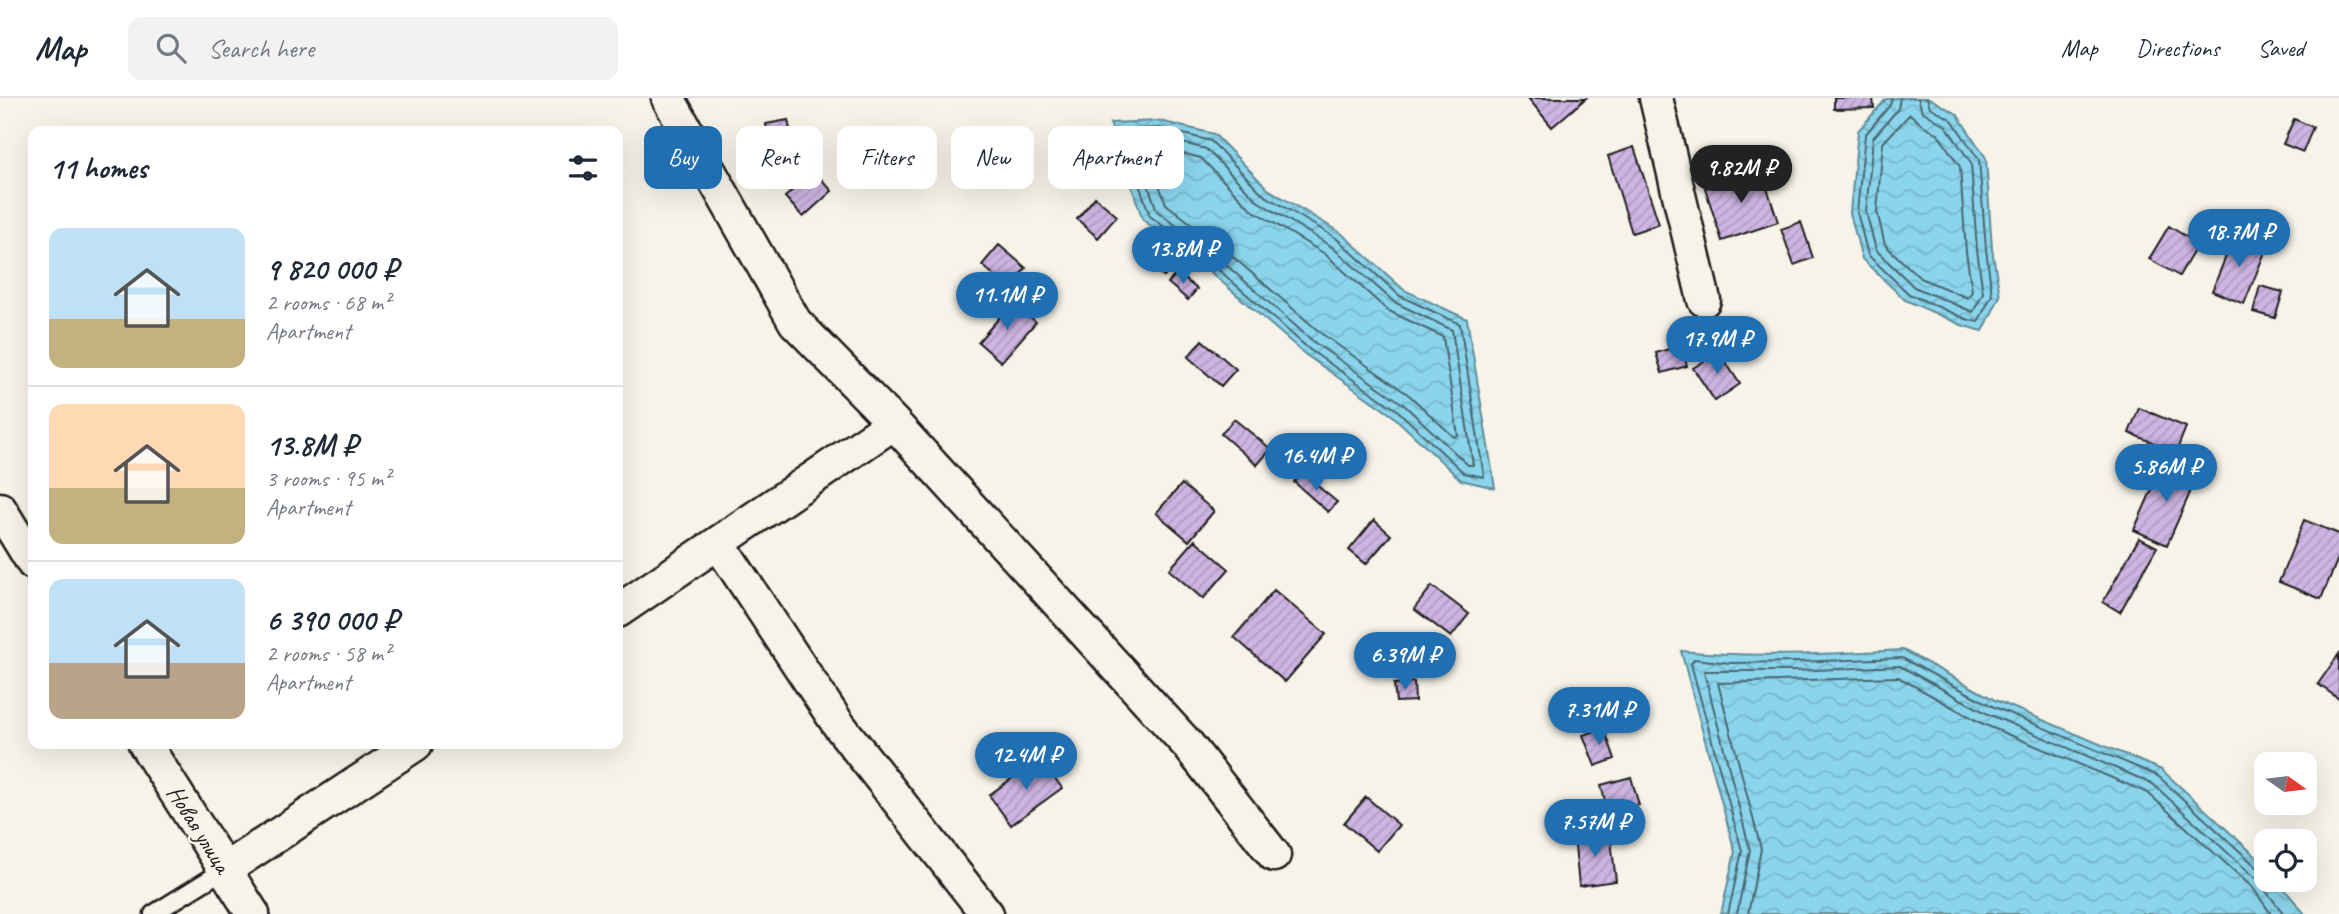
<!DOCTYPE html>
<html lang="en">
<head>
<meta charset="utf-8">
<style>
  body { margin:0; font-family:Caveat,sans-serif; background:#f2f2f3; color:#1f2937; height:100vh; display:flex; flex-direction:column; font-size:26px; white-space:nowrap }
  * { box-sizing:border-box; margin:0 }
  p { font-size:23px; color:#747a83 }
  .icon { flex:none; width:38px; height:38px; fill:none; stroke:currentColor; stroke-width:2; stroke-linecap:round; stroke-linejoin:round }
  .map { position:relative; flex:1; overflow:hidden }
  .sheet { position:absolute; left:28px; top:28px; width:595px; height:623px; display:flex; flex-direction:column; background:#fff; border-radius:14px; box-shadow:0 7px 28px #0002 }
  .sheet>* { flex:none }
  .guide { position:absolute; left:644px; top:28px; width:665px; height:63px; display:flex; gap:14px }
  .needle { width:46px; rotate:104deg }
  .buttons { position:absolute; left:2254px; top:654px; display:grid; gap:14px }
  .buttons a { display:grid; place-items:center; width:63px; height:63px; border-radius:14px; background:#fff; box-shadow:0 7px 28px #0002; font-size:35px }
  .price { position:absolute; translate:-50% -60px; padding:0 16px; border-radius:24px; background:#1f6fb2; color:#fff; font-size:23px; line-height:46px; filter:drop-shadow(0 2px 4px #0008) }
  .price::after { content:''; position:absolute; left:50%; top:42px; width:21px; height:16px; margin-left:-10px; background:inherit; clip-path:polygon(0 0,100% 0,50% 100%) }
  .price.current { background:#222; color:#fff }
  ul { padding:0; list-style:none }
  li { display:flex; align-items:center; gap:21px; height:175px; padding:0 21px }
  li+li { border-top:2px solid #e0e1e3 }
  li span { display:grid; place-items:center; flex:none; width:196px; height:140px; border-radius:14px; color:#555 }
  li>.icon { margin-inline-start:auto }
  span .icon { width:84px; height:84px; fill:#fffc; stroke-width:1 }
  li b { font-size:30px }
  h2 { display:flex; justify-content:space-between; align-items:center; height:84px; padding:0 21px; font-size:30px }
  .pill { padding:0 24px; border-radius:14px; background:#fff; box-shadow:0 7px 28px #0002; font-size:24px; line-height:63px }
  .pill.current { background:#1f6fb2; color:#fff }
  header { display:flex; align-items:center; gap:42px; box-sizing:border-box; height:98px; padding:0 35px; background:#fff; border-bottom:2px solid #e0e1e3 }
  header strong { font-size:33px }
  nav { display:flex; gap:38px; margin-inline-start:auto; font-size:24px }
  .search { width:490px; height:63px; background:#f2f2f3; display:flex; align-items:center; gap:18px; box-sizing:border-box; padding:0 24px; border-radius:14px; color:#747a83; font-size:26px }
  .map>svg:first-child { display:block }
  .water { fill:url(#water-waves); stroke:#5f8b99; stroke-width:2 }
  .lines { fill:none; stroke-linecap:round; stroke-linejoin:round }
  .shore { stroke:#48666f; stroke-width:2 }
  .building { fill:url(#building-hatch); stroke:#1c1c1c; stroke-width:2 }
  .service-casing { stroke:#1c1c1c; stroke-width:21 }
  .minor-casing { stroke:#1c1c1c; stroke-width:37 }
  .service { stroke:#f7f3e8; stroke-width:16 }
  .minor { stroke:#f7f3e8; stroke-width:32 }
  .labels { text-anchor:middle; stroke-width:5; stroke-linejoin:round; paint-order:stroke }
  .street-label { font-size:24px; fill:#1c1c1c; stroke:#f7f3e8 }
</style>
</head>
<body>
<header>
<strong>Map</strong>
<div class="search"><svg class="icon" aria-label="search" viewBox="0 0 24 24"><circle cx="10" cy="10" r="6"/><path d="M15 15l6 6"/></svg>Search here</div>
<nav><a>Map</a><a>Directions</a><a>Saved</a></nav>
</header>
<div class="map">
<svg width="2339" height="816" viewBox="0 0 2339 816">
  <defs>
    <pattern id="water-waves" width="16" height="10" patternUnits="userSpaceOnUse" patternTransform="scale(1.75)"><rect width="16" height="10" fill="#8bd5ec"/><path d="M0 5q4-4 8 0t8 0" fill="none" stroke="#77b6ca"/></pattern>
    <pattern id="building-hatch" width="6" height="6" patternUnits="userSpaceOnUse" patternTransform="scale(1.75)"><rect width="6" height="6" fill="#cdb4e2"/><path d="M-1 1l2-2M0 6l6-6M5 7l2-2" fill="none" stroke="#af9ac1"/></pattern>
  </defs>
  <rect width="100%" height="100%" fill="#f7f3e8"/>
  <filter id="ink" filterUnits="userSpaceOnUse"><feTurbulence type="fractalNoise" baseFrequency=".0143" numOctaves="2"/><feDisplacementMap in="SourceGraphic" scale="14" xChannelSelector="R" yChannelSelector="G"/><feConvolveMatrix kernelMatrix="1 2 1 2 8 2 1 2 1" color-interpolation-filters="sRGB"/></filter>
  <g filter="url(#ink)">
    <path class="water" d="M1898 0H1929L1957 16 1986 60 1992 151 2000 198 1983 233 1964 228 1905 202 1862 161 1850 115 1858 33 1886 1Z
      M1160 23 1214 36 1268 91 1341 135 1404 192 1467 221 1495 390 1461 382 1393 318 1306 257 1207 171 1143 122 1110 25Z
      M1903 552 1995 602 2162 672 2262 764 2266 770V782H2277L2305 816H1721L1735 754 1681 553C1755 560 1829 556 1903 552Z"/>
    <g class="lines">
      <path class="shore" d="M1892 0 1890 7 1865 37 1857 114 1868 157 1909 196 1966 221 1978 224 1992 197 1986 151 1979 62 1952 22 1930 9 1927 0
        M1900 0 1898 11 1873 40 1866 114 1876 152 1914 189 1973 214 1983 195 1977 152 1971 65 1946 28 1922 13 1918 0
        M1910 16 1920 25 1938 36 1960 69 1966 154 1972 193 1968 200 1920 180 1885 147 1877 113 1883 45Z
        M1160 30 1211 43 1264 97 1336 140 1400 198 1460 226 1484 379 1464 375 1397 312 1310 252 1212 166 1150 118 1121 34 1124 32Z
        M1159 39 1206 51 1259 104 1331 148 1394 204 1452 232 1473 367H1468L1403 306 1315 245 1217 159 1157 113 1133 43 1136 40Z
        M1158 49 1201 60 1252 112 1325 156 1387 212 1443 239 1458 338 1454 339 1409 297 1322 236 1224 151 1166 106 1147 54 1150 50Z
        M1728 816 1742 753 1691 566 1694 561 1730 565 1795 564 1902 560 1992 608 2158 678 2259 771 2266 773
        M1737 816 1750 752 1704 573H1795L1900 568 1988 616 2153 686 2253 778 2262 783 2266 793 2284 816
        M1748 816 1761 751 1718 585 1898 579 1983 626 2148 695 2253 790 2271 816"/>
    </g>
    <path class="building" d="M1528 0H1586L1552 29Z
      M1834 0H1873L1874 10 1834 11Z
      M2294 21 2313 29 2303 54 2283 46Z
      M788 22 799 75 776 79 766 26Z
      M1634 49 1659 126 1632 135 1608 58Z
      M1761 71 1778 124 1722 143 1705 90Z
      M814 73 832 93 803 119 785 99Z
      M1095 99 1117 118 1098 140 1077 121Z
      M1801 124 1813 160 1794 167 1781 131Z
      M2169 128 2198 146 2179 178 2149 161Z
      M2235 136 2267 149 2244 206 2212 193Z
      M1149 139 1178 163 1164 179 1136 155Z
      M999 147 1026 170 1009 190 982 167Z
      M1177 175 1197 191 1188 202 1168 185Z
      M2260 188 2283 194 2275 220 2253 214Z
      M1013 204 1036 224 1001 264 978 244Z
      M1202 242 1236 271 1221 288 1188 259Z
      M1682 247 1687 268 1662 275 1656 255Z
      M1719 254 1740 286 1715 303 1693 270Z
      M2139 310 2186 329 2176 354 2129 335Z
      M1234 321 1271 351 1257 367 1221 336Z
      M2164 364 2197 379 2167 447 2134 432Z
      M1302 375 1337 404 1328 414 1294 384Z
      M1182 386 1214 413 1189 443 1156 415Z
      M1374 422 1391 437 1366 466 1349 452Z
      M2304 422 2339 436V458L2321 501 2279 484Z
      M2139 440 2157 449 2120 514 2103 504Z
      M1195 442 1229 471 1203 501 1169 472Z
      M1432 488 1469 516 1451 539 1414 511Z
      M1274 492 1326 536 1285 584 1234 539Z
      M2339 556V601L2318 586Z
      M1414 584 1415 603 1396 604 1394 586Z
      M1604 630 1615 661 1595 668 1583 637Z
      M1040 660 1062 690 1011 727 989 697Z
      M1631 679 1639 707 1608 715 1601 687Z
      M1366 699 1399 727 1377 753 1344 725Z
      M1610 734 1616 783 1579 788 1574 738Z"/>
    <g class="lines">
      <g class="service-casing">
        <path id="service" d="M153 816 224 772"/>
      </g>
      <g class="minor-casing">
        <path id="minor" d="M668 0 795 224 894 325 1188 647 1274 757
          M1656 0 1704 202
          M0 411 33 465
          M719 446 838 626 987 816
          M618 513 894 325
          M145 646 253 816
          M224 772 416 646"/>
      </g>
      <use href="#service" class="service"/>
      <use href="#minor" class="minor"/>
    </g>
  </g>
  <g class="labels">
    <g class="street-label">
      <text transform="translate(199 731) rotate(58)" y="8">Новая улица</text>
    </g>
  </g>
</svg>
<div class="buttons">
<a><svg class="needle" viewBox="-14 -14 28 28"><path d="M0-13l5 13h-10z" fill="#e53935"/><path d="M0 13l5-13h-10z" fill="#747a83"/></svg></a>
<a><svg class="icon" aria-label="locate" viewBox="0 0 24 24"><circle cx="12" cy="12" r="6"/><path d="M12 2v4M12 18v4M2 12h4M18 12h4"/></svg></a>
</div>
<b class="price current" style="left:1741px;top:107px">9.82M ₽</b>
<b class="price" style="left:2239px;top:171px">18.7M ₽</b>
<b class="price" style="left:1183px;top:188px">13.8M ₽</b>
<b class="price" style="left:1007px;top:234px">11.1M ₽</b>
<b class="price" style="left:1717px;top:278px">17.9M ₽</b>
<b class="price" style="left:1316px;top:395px">16.4M ₽</b>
<b class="price" style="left:2166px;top:406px">5.86M ₽</b>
<b class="price" style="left:1405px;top:594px">6.39M ₽</b>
<b class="price" style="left:1599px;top:649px">7.31M ₽</b>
<b class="price" style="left:1026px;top:694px">12.4M ₽</b>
<b class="price" style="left:1595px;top:761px">7.57M ₽</b>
<div class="guide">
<a class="pill current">Buy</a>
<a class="pill">Rent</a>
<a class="pill">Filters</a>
<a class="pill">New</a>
<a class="pill">Apartment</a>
</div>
<section class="sheet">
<h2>11 homes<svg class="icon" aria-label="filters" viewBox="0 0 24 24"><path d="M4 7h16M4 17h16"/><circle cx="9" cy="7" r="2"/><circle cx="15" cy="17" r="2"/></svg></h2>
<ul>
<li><span style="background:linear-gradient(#bfe0f5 65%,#c2b280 0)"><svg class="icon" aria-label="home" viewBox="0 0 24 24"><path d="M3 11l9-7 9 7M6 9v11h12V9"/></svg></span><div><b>9 820 000 ₽</b><p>2 rooms · 68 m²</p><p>Apartment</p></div></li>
<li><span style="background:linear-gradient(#ffd9b3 60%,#c2b280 0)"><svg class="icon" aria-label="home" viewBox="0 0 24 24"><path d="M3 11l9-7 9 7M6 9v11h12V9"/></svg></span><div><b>13.8M ₽</b><p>3 rooms · 95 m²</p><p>Apartment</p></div></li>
<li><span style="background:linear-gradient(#bfe0f5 60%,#b9a48a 0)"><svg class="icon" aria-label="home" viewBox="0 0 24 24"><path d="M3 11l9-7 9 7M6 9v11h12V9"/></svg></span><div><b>6 390 000 ₽</b><p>2 rooms · 58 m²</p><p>Apartment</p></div></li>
</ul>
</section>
</div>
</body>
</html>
